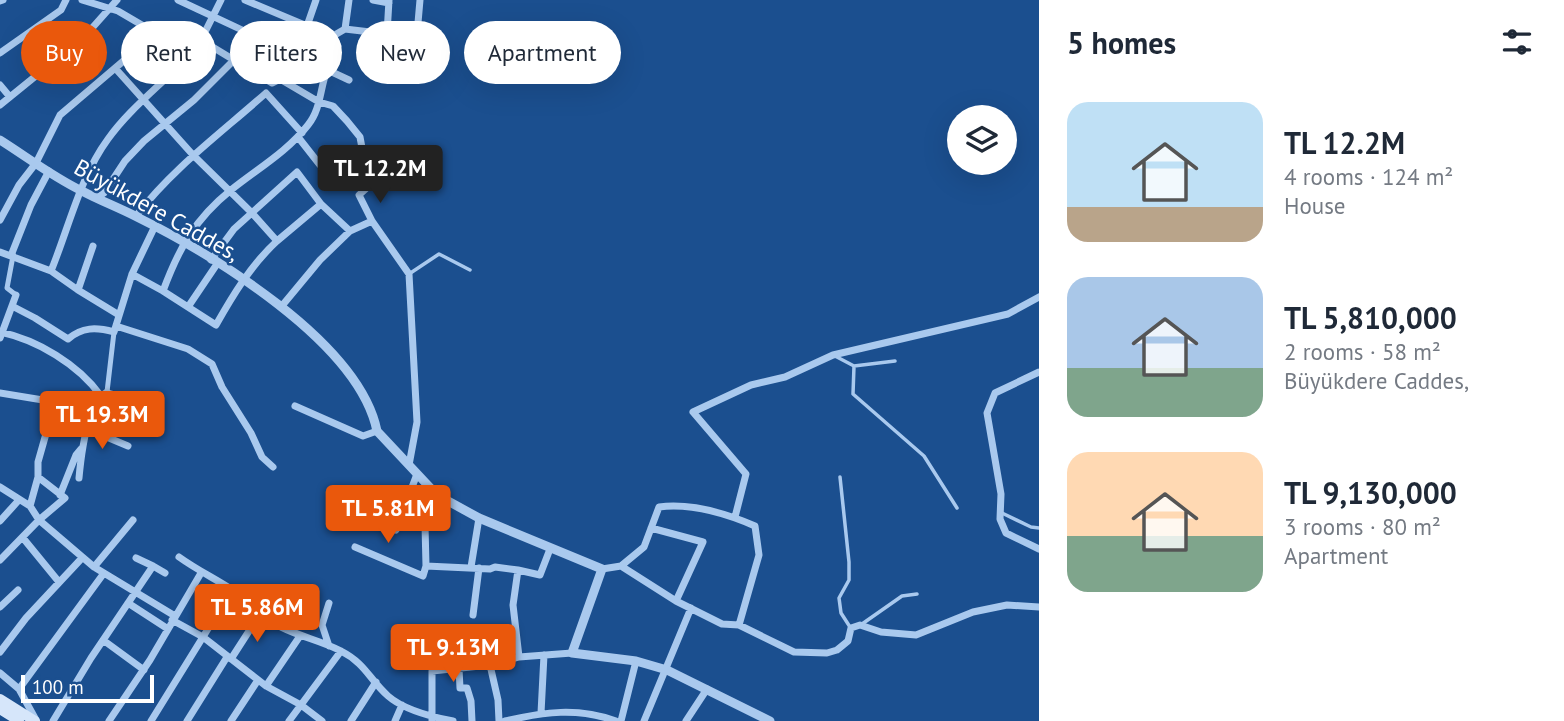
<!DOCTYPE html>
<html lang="en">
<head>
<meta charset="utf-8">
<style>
  body { margin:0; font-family:"PT Sans",sans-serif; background:#f6f6f7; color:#1f2937; height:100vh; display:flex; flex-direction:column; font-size:26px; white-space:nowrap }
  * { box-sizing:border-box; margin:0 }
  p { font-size:23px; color:#747a83 }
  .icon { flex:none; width:38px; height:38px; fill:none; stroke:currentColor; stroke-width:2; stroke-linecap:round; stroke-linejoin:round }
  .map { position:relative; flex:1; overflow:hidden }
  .side { display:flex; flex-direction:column; background:#fff; width:525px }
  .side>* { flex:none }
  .banner { position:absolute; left:21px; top:21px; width:665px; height:63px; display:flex; gap:14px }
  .buttons { position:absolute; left:947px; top:105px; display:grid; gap:14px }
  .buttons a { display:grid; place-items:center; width:70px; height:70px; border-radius:50%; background:#fff; box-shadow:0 7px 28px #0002; font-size:35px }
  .scale { position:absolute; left:21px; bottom:18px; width:133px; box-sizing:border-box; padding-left:7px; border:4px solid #fff; border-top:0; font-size:19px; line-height:24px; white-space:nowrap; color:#fff; -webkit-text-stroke:5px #1b4f8f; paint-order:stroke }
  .price { position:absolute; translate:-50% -60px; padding:0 16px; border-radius:7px; background:#ea580c; color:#fff; font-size:23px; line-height:46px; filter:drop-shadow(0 2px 4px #0008) }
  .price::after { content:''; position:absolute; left:50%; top:42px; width:21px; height:16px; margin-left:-10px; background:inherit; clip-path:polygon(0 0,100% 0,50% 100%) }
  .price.selected { background:#222; color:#fff }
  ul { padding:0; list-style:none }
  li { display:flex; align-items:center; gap:21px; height:175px; padding:0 28px }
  li span { display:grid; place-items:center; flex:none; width:196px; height:140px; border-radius:21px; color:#555 }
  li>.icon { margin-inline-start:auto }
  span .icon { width:84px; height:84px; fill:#fffc; stroke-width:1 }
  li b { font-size:30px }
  h2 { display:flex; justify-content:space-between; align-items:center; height:84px; padding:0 28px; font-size:30px }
  .pill { padding:0 24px; border-radius:32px; background:#fff; box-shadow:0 7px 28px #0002; font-size:24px; line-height:63px }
  .pill.selected { background:#ea580c; color:#fff }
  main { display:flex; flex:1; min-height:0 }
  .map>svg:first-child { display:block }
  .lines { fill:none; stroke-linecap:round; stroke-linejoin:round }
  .service { stroke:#a9c9ee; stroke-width:3.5 }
  .pedestrian { stroke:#a9c9ee; stroke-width:5 }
  .minor { stroke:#a9c9ee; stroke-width:7 }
  .tertiary { stroke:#a9c9ee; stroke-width:9 }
  .secondary { stroke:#d6e6fa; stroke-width:10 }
  .labels { text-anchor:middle; stroke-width:5; stroke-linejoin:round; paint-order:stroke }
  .street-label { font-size:23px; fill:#fff; stroke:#1b4f8f }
</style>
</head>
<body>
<main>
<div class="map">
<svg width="1039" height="721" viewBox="0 0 1039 721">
  <rect width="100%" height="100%" fill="#1b4f8f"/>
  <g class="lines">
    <path class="service" d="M409 274 439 254 470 270
      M835 356 854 366 853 394 924 456 957 508
      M854 366 895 361
      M840 477 849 562V580L839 598 841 613 850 627
      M1002 513 1031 527 1039 528
      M862 624 902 596 917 594"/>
    <path class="pedestrian" d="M13 256 7 288 16 295
      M114 332 107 392 122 396"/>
    <path class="minor" d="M178 0 349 80
      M221 0 201 40 272 83 280 79 319 102 333 106 347 121 360 137 369 186 359 195 372 221 409 274 417 422 409 465
      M373 0 389 3
      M0 1 3 0
      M307 26 316 0
      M345 29 349 0
      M387 34H417L420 0
      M333 36 345 29 387 34 389 0
      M0 53 61 10 66 0
      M115 68 193 155 251 212 277 241C251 265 233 295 216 325L163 291
      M0 85 10 97
      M0 105 85 36 117 0
      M298 137 320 165
      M97 198 104 193 125 161 144 141 194 100 233 61
      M321 204 350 231
      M136 216C173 168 221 133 266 93L302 133
      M0 220 19 185 36 163 60 115 141 46 158 25
      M0 252 51 271 78 290 119 315
      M13 256 12 253 31 205 49 171
      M211 260 234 229 297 172 321 204 277 241
      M51 271C69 227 80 177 108 139 133 104 170 79 197 46L165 25 147 28 118 11 82 0
      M132 274 163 291C179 248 195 219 231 190 257 169 287 152 308 125 321 109 320 88 327 70 330 62 335 54 338 46L332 34 307 26 245 0
      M78 290 93 246
      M12 306 35 318 68 339C82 327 96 327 114 332L132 274 155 226
      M188 307 217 264
      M281 307 320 260 350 231 372 221
      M116 326 188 349 212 364 222 387 251 433 262 457 273 467
      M0 332C37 340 78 364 101 396
      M0 338 16 295
      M1039 372 995 393 987 413 1001 494 1000 519 1006 533 1039 549
      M0 393 55 402
      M55 403 59 417 128 446
      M295 406 363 436 377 431
      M79 478C81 456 87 404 107 392
      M0 487 30 506 39 520 94 567 175 616
      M60 495 76 455 81 449
      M437 495 425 525 426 566 490 569 495 567 518 570
      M30 506 38 477V462L55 402
      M735 517 746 474 693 412 751 385 785 377 833 355 1008 314 1039 297
      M0 521 18 501
      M385 522 396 530 417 474
      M651 528 703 542 676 601
      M23 538 59 582
      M355 547 423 576 426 566
      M179 557C197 570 216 579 234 591 251 602 263 617 281 627 301 637 322 641 341 651 366 664 369 679 388 696 404 710 432 717 453 721
      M0 560 39 520 65 498 38 477
      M153 566 165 573
      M621 566 644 547 659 507C691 503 725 513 755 526L759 555 739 625
      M94 567 133 520
      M471 567 479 518
      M602 569 621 566 676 601 722 624 739 625 794 652 827 653 837 650 848 641 851 628 860 625 881 632 916 635 973 612 1007 605 1039 607
      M128 603 168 629
      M0 607 18 590
      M473 615 479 568
      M172 620 203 637 266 686 301 705 322 721
      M103 640 144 670
      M329 646 322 625 329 603
      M0 652 26 618 82 558
      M519 657 513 605 518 570 540 575 550 549
      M231 659 260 614
      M459 669 460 688H467L471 701 472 721
      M0 673 19 689 36 720
      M266 686 300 636
      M19 689 104 573
      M541 713 544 655
      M432 720V671L490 665
      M53 721 91 658 153 566 136 558
      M109 721 150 660 201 573
      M151 721 232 590
      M187 721 227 657
      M231 721 258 680
      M289 721 341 651
      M351 721 376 682
      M395 721 402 705
      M499 721 498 700 490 665 519 657 572 653
      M505 721C544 712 577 707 616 721
      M621 721 636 661
      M644 721 691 608
      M686 721 707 689"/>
    <path class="tertiary" d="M197 46 201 40
      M0 140C27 157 53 177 82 191 99 200 117 207 135 216 212 254 359 342 377 431L437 495 479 518 602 569 572 653 636 661 667 670 770 721"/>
    <path class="secondary" d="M0 699 35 721
      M0 709 19 721"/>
  </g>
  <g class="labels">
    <g class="street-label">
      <text transform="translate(157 210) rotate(29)" y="8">Büyükdere Caddes,</text>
    </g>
  </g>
</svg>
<div class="buttons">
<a><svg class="icon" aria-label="layers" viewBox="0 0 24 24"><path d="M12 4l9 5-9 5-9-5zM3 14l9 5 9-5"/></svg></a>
</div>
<div class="scale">100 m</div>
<b class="price selected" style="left:380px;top:205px">TL 12.2M</b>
<b class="price" style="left:102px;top:451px">TL 19.3M</b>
<b class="price" style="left:388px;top:545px">TL 5.81M</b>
<b class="price" style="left:257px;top:644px">TL 5.86M</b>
<b class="price" style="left:453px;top:684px">TL 9.13M</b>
<div class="banner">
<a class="pill selected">Buy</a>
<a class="pill">Rent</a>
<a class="pill">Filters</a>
<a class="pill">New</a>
<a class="pill">Apartment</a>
</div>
</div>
<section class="side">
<h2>5 homes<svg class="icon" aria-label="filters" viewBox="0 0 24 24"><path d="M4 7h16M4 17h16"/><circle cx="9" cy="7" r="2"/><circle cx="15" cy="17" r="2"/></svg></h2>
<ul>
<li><span style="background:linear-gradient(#bfe0f5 75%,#b9a48a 0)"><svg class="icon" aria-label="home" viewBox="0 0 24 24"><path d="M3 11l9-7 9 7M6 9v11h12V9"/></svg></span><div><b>TL 12.2M</b><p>4 rooms · 124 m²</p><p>House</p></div></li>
<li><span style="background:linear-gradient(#a9c7e8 65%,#7fa58c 0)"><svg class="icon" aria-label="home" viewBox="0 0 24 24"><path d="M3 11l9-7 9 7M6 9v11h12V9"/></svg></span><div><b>TL 5,810,000</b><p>2 rooms · 58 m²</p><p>Büyükdere Caddes,</p></div></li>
<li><span style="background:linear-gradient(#ffd9b3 60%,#7fa58c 0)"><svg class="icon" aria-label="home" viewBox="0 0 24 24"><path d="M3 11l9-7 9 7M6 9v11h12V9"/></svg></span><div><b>TL 9,130,000</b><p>3 rooms · 80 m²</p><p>Apartment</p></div></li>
</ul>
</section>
</main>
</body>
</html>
